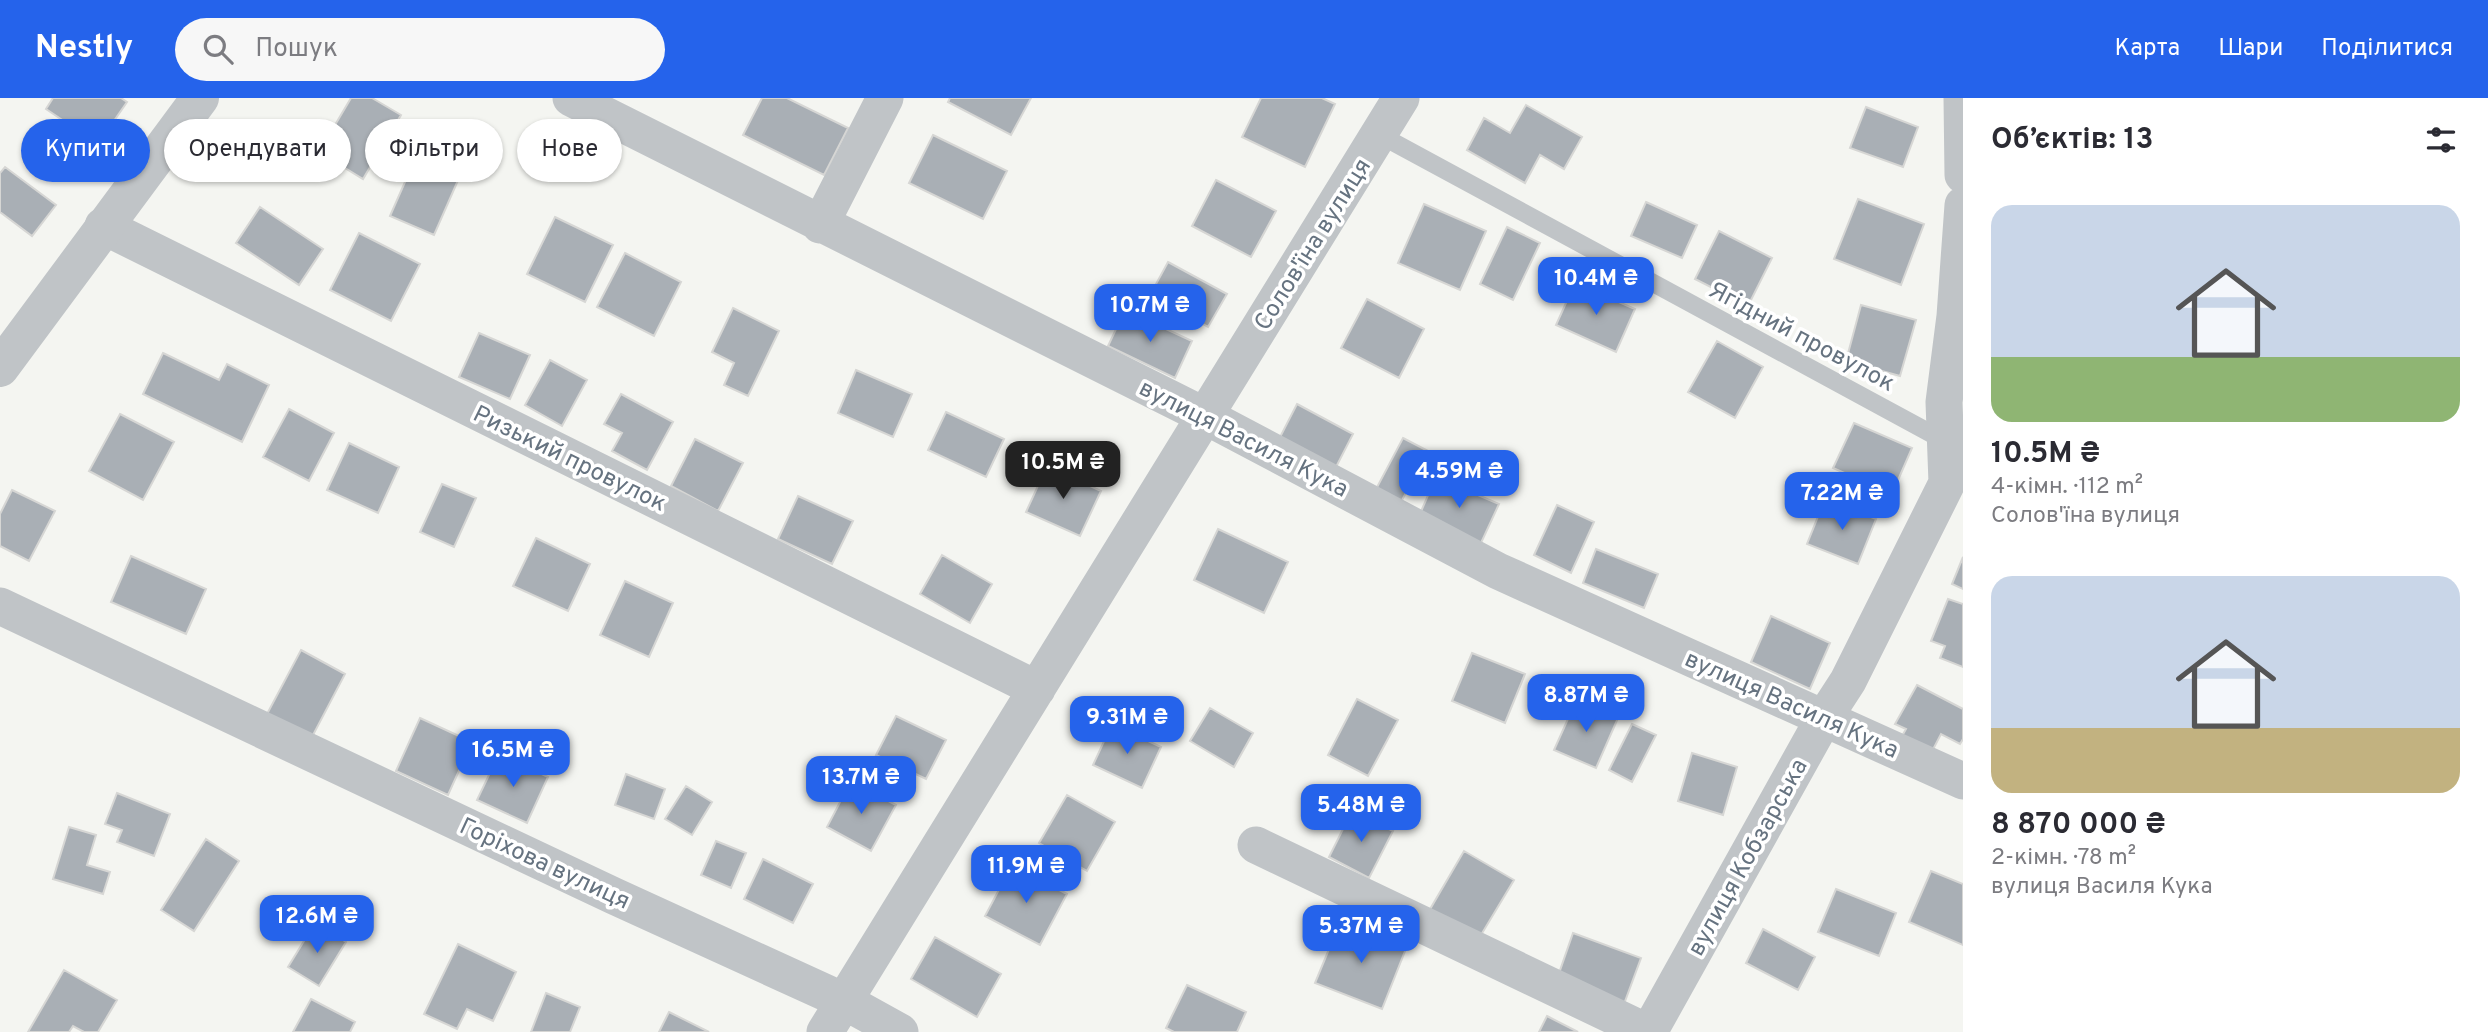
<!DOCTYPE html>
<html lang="uk">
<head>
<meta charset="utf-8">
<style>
  body { margin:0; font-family:Overpass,sans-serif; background:#f7f7f7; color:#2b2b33; height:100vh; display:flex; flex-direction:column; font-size:26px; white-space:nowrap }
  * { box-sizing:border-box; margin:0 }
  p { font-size:23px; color:#7c7c81 }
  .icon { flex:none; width:38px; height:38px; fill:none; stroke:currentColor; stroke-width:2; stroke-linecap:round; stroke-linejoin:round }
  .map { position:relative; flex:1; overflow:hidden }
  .details { display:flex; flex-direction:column; background:#fff; width:525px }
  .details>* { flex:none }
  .guide { position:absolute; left:21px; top:21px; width:665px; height:63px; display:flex; gap:14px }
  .price { position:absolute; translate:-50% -60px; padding:0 16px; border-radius:14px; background:#2563eb; color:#fff; font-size:23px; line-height:46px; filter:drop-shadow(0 2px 4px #0008) }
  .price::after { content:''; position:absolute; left:50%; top:42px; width:21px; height:16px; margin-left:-10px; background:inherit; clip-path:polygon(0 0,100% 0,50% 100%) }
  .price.current { background:#222; color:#fff }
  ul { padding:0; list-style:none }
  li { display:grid; align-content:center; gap:14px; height:371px; padding:0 28px }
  li span { display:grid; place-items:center; height:217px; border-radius:21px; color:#555 }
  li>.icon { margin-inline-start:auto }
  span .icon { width:126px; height:126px; fill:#fffc; stroke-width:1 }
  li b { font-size:30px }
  h2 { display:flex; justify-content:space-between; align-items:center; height:84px; padding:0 28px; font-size:30px }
  .tag { padding:0 24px; border-radius:32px; background:#fff; box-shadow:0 2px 5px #0004; font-size:24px; line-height:63px }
  .tag.current { background:#2563eb; color:#fff }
  header { display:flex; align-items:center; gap:42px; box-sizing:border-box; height:98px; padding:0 35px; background:#2563eb; color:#fff }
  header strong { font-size:33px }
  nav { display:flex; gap:38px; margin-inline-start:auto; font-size:24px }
  .search { width:490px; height:63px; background:#f7f7f7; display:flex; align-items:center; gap:18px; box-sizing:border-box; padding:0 24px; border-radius:38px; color:#7c7c81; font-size:26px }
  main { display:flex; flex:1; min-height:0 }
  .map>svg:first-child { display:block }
  .building { fill:#a9afb5; stroke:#d6d6d4; stroke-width:2 }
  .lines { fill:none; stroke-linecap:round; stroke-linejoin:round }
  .service { stroke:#c0c4c7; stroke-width:18 }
  .minor { stroke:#c0c4c7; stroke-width:37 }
  .tertiary { stroke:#c0c4c7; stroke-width:38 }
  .labels { text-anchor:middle; stroke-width:7; stroke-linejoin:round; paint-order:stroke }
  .street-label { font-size:24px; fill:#667380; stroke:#fff }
</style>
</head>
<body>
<header>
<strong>Nestly</strong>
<div class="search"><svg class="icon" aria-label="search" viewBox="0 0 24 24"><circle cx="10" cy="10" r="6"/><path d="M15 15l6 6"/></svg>Пошук</div>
<nav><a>Карта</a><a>Шари</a><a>Поділитися</a></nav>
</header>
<main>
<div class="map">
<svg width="1963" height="934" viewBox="0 0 1963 934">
  <rect width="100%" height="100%" fill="#f4f5f1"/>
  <path class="building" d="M53 0H121L127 4 98 46 46 11Z
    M351 0H372L401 17 363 81 319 54Z
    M762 0H787L848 30 824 77 743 37Z
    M950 0H1031L1011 37 948 4Z
    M1261 0H1322L1335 6 1305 69 1242 39Z
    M1526 7 1582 39 1564 71 1540 57 1525 85 1467 52 1484 20 1510 35Z
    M1866 9 1918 29 1903 69 1850 50Z
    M933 37 1007 73 983 121 909 85Z
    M419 52 463 71 434 137 390 118Z
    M5 69 56 107 32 138 0 114V75Z
    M1216 82 1276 113 1251 159 1192 128Z
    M1858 101 1924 126 1901 187 1834 161Z
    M1646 104 1697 127 1682 160 1631 138Z
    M1424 106 1486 133 1460 192 1398 165Z
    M260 109 323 151 299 187 236 145Z
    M555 119 613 147 585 204 527 176Z
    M1507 129 1540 145 1513 202 1480 186Z
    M1719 133 1772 160 1748 208 1695 181Z
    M359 135 420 166 391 223 330 192Z
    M625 155 681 184 654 238 597 209Z
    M1168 164 1227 196 1208 229 1150 197Z
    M1575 185 1635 211 1616 254 1556 227Z
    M1367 201 1424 231 1399 280 1341 250Z
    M1861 207 1916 222 1900 278 1846 263Z
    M733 210 779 233 748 298 724 287 734 265 712 254Z
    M1125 212 1192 243 1175 280 1108 248Z
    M479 235 530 257 510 301 459 279Z
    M1717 243 1763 269 1735 320 1688 294Z
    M163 255 219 282 227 266 269 287 242 344 143 296Z
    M550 262 587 282 562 328 525 307Z
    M856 272 912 296 893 339 838 315Z
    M621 296 673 324 647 372 612 353 622 335 604 326Z
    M1297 306 1353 336 1334 373 1278 343Z
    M289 311 334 335 309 383 263 359Z
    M946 314 1004 341 986 379 928 352Z
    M120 316 174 344 143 402 89 373Z
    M1854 325 1912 350 1892 396 1833 370Z
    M1403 340 1428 353 1400 406 1375 393Z
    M695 341 743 365 718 413 671 388Z
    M349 345 399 369 378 415 327 392Z
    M1047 368 1101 393 1080 438 1026 414Z
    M1436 379 1499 406 1481 445 1419 418Z
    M442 386 476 400 454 449 420 434Z
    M12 392 55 413 29 463 0 448V416Z
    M798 398 853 423 832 466 778 441Z
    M1825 401 1876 421 1858 466 1807 446Z
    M1557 407 1594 424 1571 475 1534 457Z
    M1218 431 1288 464 1264 515 1194 482Z
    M536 440 590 466 568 513 513 488Z
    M1596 451 1658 476 1644 510 1583 485Z
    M942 457 992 486 970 525 920 496Z
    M131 458 206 491 186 536 111 504Z
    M1963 459V491L1952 486Z
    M625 483 673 505 649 559 600 537Z
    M1948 501 1963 506V569L1940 560 1945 548 1931 543Z
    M1771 518 1830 545 1810 591 1751 564Z
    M301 552 345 576 312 639 267 616Z
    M1472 555 1525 576 1505 625 1452 603Z
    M1917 587 1963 611V641L1960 646 1941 636 1927 663 1897 647 1906 631 1895 626Z
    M1357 601 1398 622 1368 678 1328 657Z
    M1576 603 1618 620 1596 670 1554 652Z
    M1210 610 1253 635 1234 669 1190 643Z
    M896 618 946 642 926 681 876 657Z
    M420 620 472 644 448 697 396 673Z
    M1112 626 1161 649 1142 690 1093 667Z
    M1632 626 1656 637 1632 684 1609 672Z
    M1692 655 1737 669 1723 717 1678 703Z
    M499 656 548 679 527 725 477 702Z
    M626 676 665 691 654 721 615 707Z
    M851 683 896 707 871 753 827 729Z
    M686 688 712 704 692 737 665 721Z
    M117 695 170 716 154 758 117 744 122 732 105 726Z
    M1067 697 1115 724 1087 773 1039 745Z
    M1352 713 1393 733 1369 780 1329 759Z
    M69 729 96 737 87 767 110 774 103 796 53 781Z
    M206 741 239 763 194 833 161 812Z
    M716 743 746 755 731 790 701 777Z
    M1464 753 1514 782 1478 842 1429 813Z
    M763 761 813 786 793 825 744 801Z
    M1012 767 1067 796 1040 847 985 818Z
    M1931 773 1963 786V847L1909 824Z
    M1836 791 1896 815 1879 858 1818 834Z
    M1341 822 1407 848 1382 911 1315 885Z
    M315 825 346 844 319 888 288 869Z
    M1763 831 1815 859 1798 892 1746 865Z
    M1573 835 1641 860 1624 906 1557 881Z
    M935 839 1001 876 977 919 911 881Z
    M458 846 516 874 493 923 467 911 457 931 424 916Z
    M64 872 117 902 98 934H84L73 928 69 934H28Z
    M1187 887 1246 914 1237 934H1174L1166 930Z
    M546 895 580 909 570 934H531Z
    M311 901 355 924 350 934H293Z
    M669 914 709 934H659Z
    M1547 918 1578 934H1539Z"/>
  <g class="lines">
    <path class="service" d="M1380 37 1943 342"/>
    <path class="minor" d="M571 0 1205 318 1498 473 1963 683
      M1962 0 1963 77
      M820 127 885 0
      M103 128 1037 591
      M0 508 614 798 844 903 900 934
      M1256 747 1647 934
      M825 934 1401 0
      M1649 934 1824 620 1848 583 1947 385 1944 304 1955 218 1963 107"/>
    <path class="tertiary" d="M0 270 200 0"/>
  </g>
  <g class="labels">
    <g class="street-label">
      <text transform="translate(1312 146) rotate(-58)" y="8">Солов'їна вулиця</text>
      <text transform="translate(1802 238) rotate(28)" y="8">Ягідний провулок</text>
      <text transform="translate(1244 340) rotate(27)" y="8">вулиця Василя Кука</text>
      <text transform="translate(570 360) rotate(26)" y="8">Ризький провулок</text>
      <text transform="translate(1792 606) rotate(24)" y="8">вулиця Василя Кука</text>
      <text transform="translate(1747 759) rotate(-61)" y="8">вулиця Кобзарська</text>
      <text transform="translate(545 765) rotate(25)" y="8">Горіхова вулиця</text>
    </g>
  </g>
</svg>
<b class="price" style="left:1596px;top:219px">10.4M ₴</b>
<b class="price" style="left:1150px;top:246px">10.7M ₴</b>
<b class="price current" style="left:1063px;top:403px">10.5M ₴</b>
<b class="price" style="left:1459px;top:412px">4.59M ₴</b>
<b class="price" style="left:1842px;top:434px">7.22M ₴</b>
<b class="price" style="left:1586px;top:636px">8.87M ₴</b>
<b class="price" style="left:1127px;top:658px">9.31M ₴</b>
<b class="price" style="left:513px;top:691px">16.5M ₴</b>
<b class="price" style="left:861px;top:718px">13.7M ₴</b>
<b class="price" style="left:1361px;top:746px">5.48M ₴</b>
<b class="price" style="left:1026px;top:807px">11.9M ₴</b>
<b class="price" style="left:317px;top:857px">12.6M ₴</b>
<b class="price" style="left:1361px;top:867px">5.37M ₴</b>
<div class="guide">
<a class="tag current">Купити</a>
<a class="tag">Орендувати</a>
<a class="tag">Фільтри</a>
<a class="tag">Нове</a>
</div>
</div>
<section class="details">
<h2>Об’єктів: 13<svg class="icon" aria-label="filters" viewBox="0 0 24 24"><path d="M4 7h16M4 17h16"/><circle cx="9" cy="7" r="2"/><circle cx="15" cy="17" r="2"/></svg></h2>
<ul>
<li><span style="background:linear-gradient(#c9d6e8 70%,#8fb573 0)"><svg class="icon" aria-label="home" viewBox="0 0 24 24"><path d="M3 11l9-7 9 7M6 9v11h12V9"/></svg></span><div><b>10.5M ₴</b><p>4-кімн. · 112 m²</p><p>Солов'їна вулиця</p></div></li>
<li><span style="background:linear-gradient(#c9d6e8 70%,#c2b280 0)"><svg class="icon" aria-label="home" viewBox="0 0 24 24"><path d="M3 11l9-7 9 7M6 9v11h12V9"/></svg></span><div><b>8 870 000 ₴</b><p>2-кімн. · 78 m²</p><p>вулиця Василя Кука</p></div></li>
</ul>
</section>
</main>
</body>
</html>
